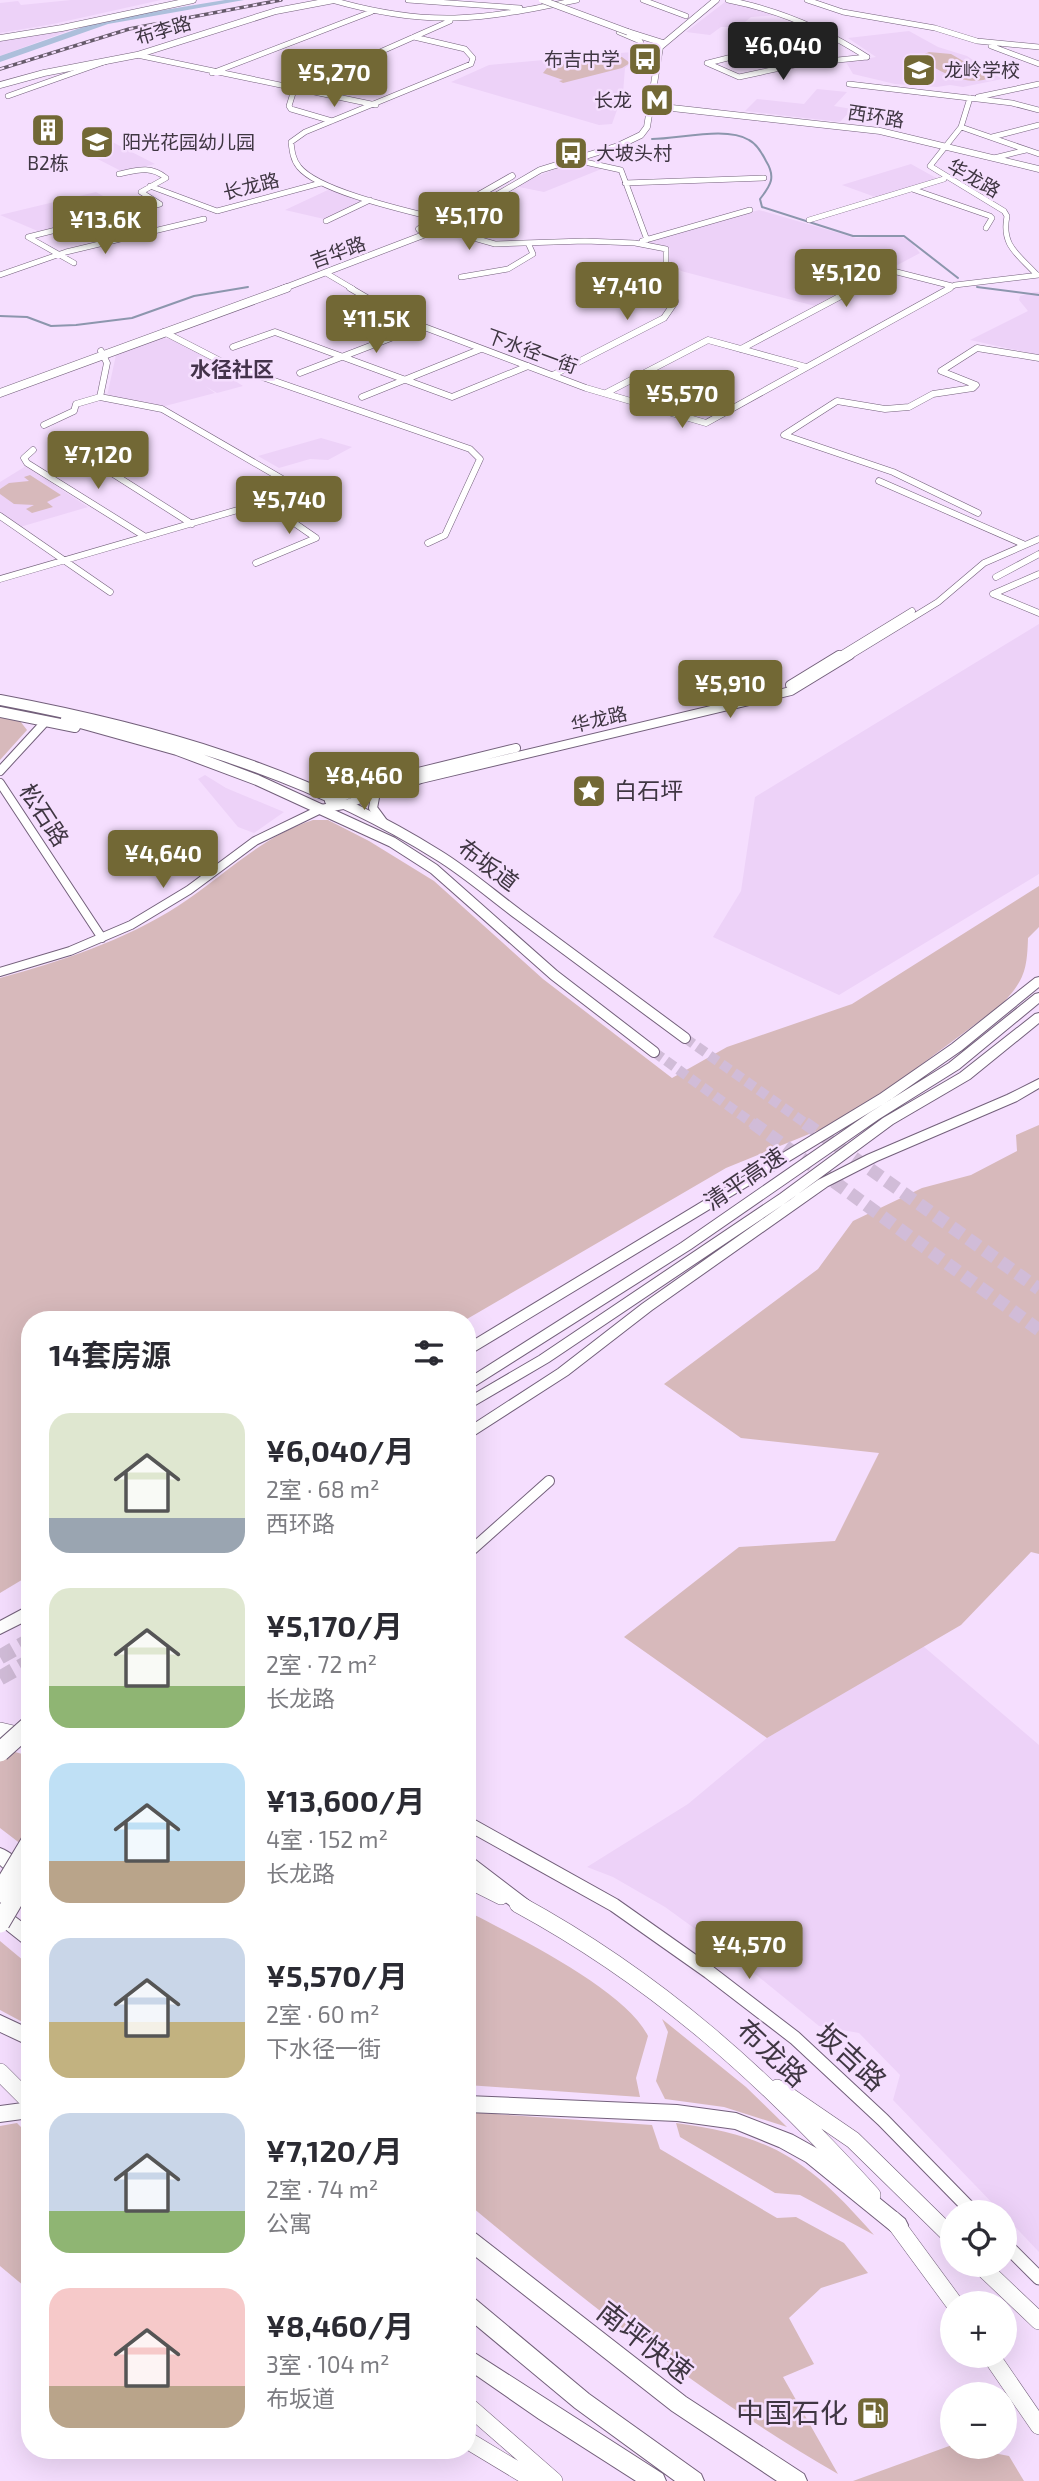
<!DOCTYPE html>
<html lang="zh">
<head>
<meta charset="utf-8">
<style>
  body { margin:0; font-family:"Exo 2","Noto Sans SC",sans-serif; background:#f7f7f7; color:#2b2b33; height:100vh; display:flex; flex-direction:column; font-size:26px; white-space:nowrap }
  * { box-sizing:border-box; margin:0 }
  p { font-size:23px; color:#7c7c81 }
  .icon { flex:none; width:38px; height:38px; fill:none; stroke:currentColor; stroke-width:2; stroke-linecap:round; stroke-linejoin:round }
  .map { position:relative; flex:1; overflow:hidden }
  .panel { position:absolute; left:21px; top:1311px; width:455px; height:1148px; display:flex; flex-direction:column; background:#fff; border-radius:28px; box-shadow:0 7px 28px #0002 }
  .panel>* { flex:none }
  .fabs { position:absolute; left:940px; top:2200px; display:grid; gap:14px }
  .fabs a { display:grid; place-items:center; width:77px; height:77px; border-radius:50%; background:#fff; box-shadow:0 7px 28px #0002; font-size:35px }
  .price { position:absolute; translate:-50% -60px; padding:0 16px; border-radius:7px; background:#726835; color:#fff; font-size:23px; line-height:46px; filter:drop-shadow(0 2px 4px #0008) }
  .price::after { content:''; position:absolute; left:50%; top:42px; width:21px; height:16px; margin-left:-10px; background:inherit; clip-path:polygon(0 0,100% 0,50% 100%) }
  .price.current { background:#222; color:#fff }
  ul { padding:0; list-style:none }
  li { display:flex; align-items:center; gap:21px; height:175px; padding:0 28px }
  li span { display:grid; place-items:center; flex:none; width:196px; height:140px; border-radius:21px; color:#555 }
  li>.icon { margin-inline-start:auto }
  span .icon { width:84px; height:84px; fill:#fffc; stroke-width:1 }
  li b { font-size:30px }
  h2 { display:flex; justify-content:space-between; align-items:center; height:84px; padding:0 28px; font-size:30px }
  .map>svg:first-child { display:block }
  .built { fill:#edd2f8 }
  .green { fill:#d7b9bb }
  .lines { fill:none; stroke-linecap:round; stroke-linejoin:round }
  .stream { stroke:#8c96ad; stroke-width:2 }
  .river { fill:#adbfdb; fill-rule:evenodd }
  .major-tunnel-far1 { stroke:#d1bcd8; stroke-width:10; stroke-dasharray:10 5; stroke-linecap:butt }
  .major-tunnel { stroke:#d1bcd8; stroke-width:13; stroke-dasharray:13 7; stroke-linecap:butt }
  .highway-tunnel { stroke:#d1bcd8; stroke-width:15; stroke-dasharray:15 8; stroke-linecap:butt }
  .minor-far4-casing { stroke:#73607b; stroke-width:6 }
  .minor-far3-casing { stroke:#73607b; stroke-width:7 }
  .minor-far2-casing { stroke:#73607b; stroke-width:10 }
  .minor-far1-casing { stroke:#73607b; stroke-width:12 }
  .minor-casing { stroke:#73607b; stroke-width:15 }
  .major-far3-casing { stroke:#73607b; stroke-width:7 }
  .major-far2-casing { stroke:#73607b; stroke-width:9 }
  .major-far1-casing { stroke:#73607b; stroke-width:12 }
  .major-casing { stroke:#73607b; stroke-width:18 }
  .highway-casing { stroke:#73607b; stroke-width:2 }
  .minor-far4 { stroke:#fff; stroke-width:5 }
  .minor-far3 { stroke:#fff; stroke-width:6 }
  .minor-far2 { stroke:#fff; stroke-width:8 }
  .minor-far1 { stroke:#fff; stroke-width:10 }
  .minor { stroke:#fff; stroke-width:13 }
  .major-far3 { stroke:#fff; stroke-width:6 }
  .major-far2 { stroke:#fff; stroke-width:8 }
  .major-far1 { stroke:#fff; stroke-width:10 }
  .major { stroke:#fff; stroke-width:17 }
  .highway { fill:#fff; fill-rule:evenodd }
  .rail-casing { stroke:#675b6b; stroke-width:3.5 }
  .rail { stroke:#f5defe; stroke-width:2; stroke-dasharray:4.5; stroke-linecap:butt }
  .major-bridge-casing { stroke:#73607b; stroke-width:7; stroke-linecap:butt }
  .highway-bridge-casing { stroke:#73607b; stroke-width:21; stroke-linecap:butt }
  .major-bridge { stroke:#fff; stroke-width:6 }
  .highway-bridge { stroke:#fff; stroke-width:19 }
  .labels { text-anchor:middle; stroke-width:5; stroke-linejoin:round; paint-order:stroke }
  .far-street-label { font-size:19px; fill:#3f3642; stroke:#f5defe }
  .far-poi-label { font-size:19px; fill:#3f3642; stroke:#f5defe; text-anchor:start }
  .far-quarter-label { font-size:21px; font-weight:bold; fill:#44334b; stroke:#f5defe }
  .poi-label { font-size:23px; fill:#3f3642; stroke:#f5defe; text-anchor:start }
  .street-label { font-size:23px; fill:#3f3642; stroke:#f5defe }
  .near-street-label { font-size:28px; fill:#3f3642; stroke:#f5defe }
  .near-poi-label { font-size:28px; fill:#3f3642; stroke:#f5defe; text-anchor:end }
</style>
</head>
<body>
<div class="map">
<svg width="1039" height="2481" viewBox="0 0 1039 2481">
  <rect width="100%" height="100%" fill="#f5defe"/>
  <path class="built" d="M71 0H161L53 24 0 33V3L18 1 21 5Z
    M725 2 749 5 780 15 751 17 739 27H721L710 35 686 32Z
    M79 27 0 56V41Z
    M909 31 938 47 967 56 1002 79 963 87 950 85 937 87 895 84 853 74 846 62 876 57 848 38Z
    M632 52V63L625 68 623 93 612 124 599 125 451 82 489 65Z
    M817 89 847 92 834 106 852 109 840 122 745 111 757 99 804 104Z
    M89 130 155 164 123 172 84 152 81 132Z
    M572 162 604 168 544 192 514 186Z
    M911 164 938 179 878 198 842 185Z
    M330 189 365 201 324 219 285 210Z
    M96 192 131 212 40 232 0 215Z
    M759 210 856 238 896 235 909 240 920 253 819 307 681 271 669 260 670 248 642 243Z
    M1034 292H1039V355L970 340 1028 311 1019 300 1020 296Z
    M160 338 171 339 210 359 229 377 243 386 217 393 205 386 215 393 165 406 107 396 116 355Z
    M321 438 352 447 328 460 310 459 279 468 258 456Z
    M26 466 88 507 20 527 0 513V482Z
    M1039 624V874L839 995 713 937 741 891 755 797Z
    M205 775 226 788 284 812 254 833 238 827 198 779Z
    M923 1646 1039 1745V2252L1005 2216 1004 2212H1001L893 2100 900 2075 859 2033 819 2026 738 1960 665 1907 613 1877 587 1867 688 1804 767 1738Z"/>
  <path class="green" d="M929 52 951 54 991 77C969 89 936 70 918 57Z
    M599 56 622 57 630 63 622 68 563 83 559 81 563 80 543 73 547 68Z
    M30 475 61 495 47 502 53 507 32 513 26 509 34 505 14 504 0 494V489L9 483 29 481 24 477Z
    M0 717 20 721 27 730 0 760Z
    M313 820H328L369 841 434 881 543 979 672 1078 727 1047 852 1004 1039 886V927L1028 938C1027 971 1024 981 1001 1005L879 1096 824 1128 726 1168 467 1319 30 1320V1575L0 1593V978C62 961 123 941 178 906 223 877 260 837 313 820Z
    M1039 1125V1554L1031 1552 961 1625 767 1738 624 1637 739 1547 835 1541 879 1453 741 1438 664 1384 818 1269 853 1221 922 1188 971 1175 1017 1151 1016 1135Z
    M0 1748 30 1756V1851L0 1828Z
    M467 1911C515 1936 626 1990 648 2036L636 2078 640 2097 467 2085Z
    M0 1941 30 1966V2026L0 2010Z
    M662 2019 746 2087 787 2127 724 2107 665 2099 656 2081 668 2032Z
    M467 2112 652 2125 660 2149 777 2218 796 2217 844 2243 868 2273 821 2288 789 2318 814 2364 783 2377 838 2474C704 2397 585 2301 467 2203Z
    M17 2123 30 2136V2291L0 2266V2126Z
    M676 2123C774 2136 809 2161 874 2235L800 2195 775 2193 680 2137Z
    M952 2445 1009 2456 1024 2481H853Z"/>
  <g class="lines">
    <path class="stream" d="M652 139C679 139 726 126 749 140 757 144 762 153 766 161 776 177 771 185 760 199L762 207 853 236H904L958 278
      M977 287 1039 295
      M0 316 27 317 51 326 76 325 132 318 194 296 248 287"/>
    <path class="river" d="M225 0H244L108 24 0 62V56L103 20Z"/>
    <path class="major-tunnel-far1" d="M685 1038 808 1125
      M654 1052 755 1125"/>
    <path class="major-tunnel" d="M753 1123 1039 1330
      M805 1123 1039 1289"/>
    <path class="highway-tunnel" d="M0 1657 30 1640
      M0 1678 30 1661"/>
    <g class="minor-far4-casing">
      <path id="minor-far4" d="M332 0C430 28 480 20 577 0
        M408 0 520 8
        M643 0 686 16
        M728 0C779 10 824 29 867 57
        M807 0 843 12 935 28 977 41 1039 47
        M619 32 640 41 644 50H650
        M414 37 465 49 473 58 471 64 305 132 291 142C292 151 293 160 299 167 320 193 417 213 451 222
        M991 46 1039 64
        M137 55 376 105
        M707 63 739 77 799 64 867 57
        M708 63 827 33
        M212 73 371 12
        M849 84 1012 103 1039 110
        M8 96 107 61
        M978 97 1039 84
        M970 98 961 127 930 166 1004 211 1007 216C1001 246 1018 254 1037 275
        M332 121 291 109 289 106 294 90 450 21
        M961 127 1039 154
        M992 137 1039 125
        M562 157 621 170 647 240
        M994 158 1026 150
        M625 183 764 178
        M150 186 217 211 321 183
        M912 189 990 216 992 218 986 228
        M809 220 944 179
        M326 221 370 200
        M428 225 495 244 585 241 635 243 666 249V262L674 289
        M642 241 750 210
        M74 263 28 237 160 204 141 192 166 178C151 165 137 170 119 174
        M326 273 353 289
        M0 275 66 252 204 219
        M461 277 508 269 533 254 529 245
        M853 289 889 270 952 286
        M947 289 955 285 1039 275"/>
    </g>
    <g class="minor-far3-casing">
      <path id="minor-far3" d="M350 288 403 319 586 388 706 423 950 288
        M164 332 228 365 470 449 480 459 445 535 428 543
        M233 347 275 332 452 397 528 366
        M741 349 856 288
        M300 373 422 326
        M553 375 664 318 675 302 673 288
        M606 393 708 340 806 367
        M362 397 481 349
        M44 425 74 411 76 404 100 397
        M66 444 192 524
        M33 450 24 458 27 463 144 536
        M879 481 1023 544
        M978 513 893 472 784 435 837 401 885 409 909 407 933 394 973 388 976 385 941 371 977 348 1039 358
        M0 516 110 592
        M256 563 316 538 264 502
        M1039 574 993 594 1039 613
        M996 577 1039 554
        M0 579 303 491 162 409 100 397 107 363 101 351
        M837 657 912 611
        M848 657 938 602 984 563 1039 539"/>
    </g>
    <g class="minor-far2-casing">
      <path id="minor-far2" d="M790 685 839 655
        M0 771 46 721
        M0 783 102 938
        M309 787 353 788
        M376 792 373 808 384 823
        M329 801 414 773 516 748
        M0 972 70 951 131 925 189 890 255 841 321 809 343 805 421 779 791 691 850 655"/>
    </g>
    <g class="minor-far1-casing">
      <path id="minor-far1" d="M467 1554 549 1481"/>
    </g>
    <g class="minor-casing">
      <path id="minor" d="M467 1823 614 1905 709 1972 795 2038 883 2120 973 2212
        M1004 2243 1039 2278"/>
    </g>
    <g class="major-far3-casing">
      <path id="major-far3" d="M628 32 663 43
        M0 38 62 28 193 0
        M0 85 44 73 137 55 276 11 334 0
        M645 105 880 131 1039 169
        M419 229 512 176
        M282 289 439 229 540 170 618 146 641 135 647 127 660 47 716 0"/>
    </g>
    <g class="major-far2-casing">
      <path id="major-far2" d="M0 393 287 288"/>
    </g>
    <g class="major-far1-casing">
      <path id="major-far1" d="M0 700C154 729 304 771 438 855 466 872 492 895 519 915 574 956 630 997 685 1038
        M0 712 75 727
        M66 719 177 750 257 780 392 842 434 869 554 975 654 1052"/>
    </g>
    <g class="major-casing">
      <path id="major" d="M0 1731 30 1738
        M467 1879 501 1896
        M518 1904C658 1980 766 2078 872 2195
        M0 2072 30 2102
        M777 2088 853 2140 952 2237
        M893 2220 954 2303
        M979 2264 1039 2321
        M991 2356 1039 2426
        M467 2405 554 2481
        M467 2440 535 2481"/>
    </g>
    <g class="highway-casing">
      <path id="highway" d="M1039 977V987L962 1050 890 1100 467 1356V1344L880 1094 952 1044 1035 978Z
        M1039 993V1003L959 1069 879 1119 691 1249 467 1391V1379L681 1243 869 1113 949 1063 1035 994Z
        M1039 1013V1023L970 1079 893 1124 790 1200 549 1362 467 1410V1398L539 1356 780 1194 883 1118 960 1073 1035 1014Z
        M1039 1079V1088L1017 1101 877 1161 828 1186 652 1310 568 1375 467 1440V1428L558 1369 642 1304 818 1180 867 1155 1007 1095Z
        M30 1605V1619L0 1634V1621Z
        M0 1848C11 1852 24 1863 30 1873L27 1878C15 1882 9 1873 0 1865Z
        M467 1856 473 1858 532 1903 535 1908 532 1913 526 1915 520 1913 467 1873Z
        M0 1908 6 1910 30 1928V1946L24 1944 0 1925Z
        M0 2015 30 2029V2046L0 2032Z
        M467 2096 677 2105 736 2113 793 2135 820 2150 905 2219 908 2225 905 2231 898 2234 891 2231 806 2162 779 2147 735 2129 677 2121 467 2112Z
        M30 2102V2118L0 2122V2106Z
        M467 2229 474 2232 686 2397 804 2474 807 2481H777L672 2411 467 2250Z
        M467 2296 474 2298 589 2394 701 2474 704 2481H675L575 2408 467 2318Z
        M467 2348 663 2474 666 2481H636L539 2419 467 2369Z"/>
    </g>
    <use href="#minor-far4" class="minor-far4"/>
    <use href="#minor-far3" class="minor-far3"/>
    <use href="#minor-far2" class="minor-far2"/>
    <use href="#minor-far1" class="minor-far1"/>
    <use href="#minor" class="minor"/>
    <use href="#major-far3" class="major-far3"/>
    <use href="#major-far2" class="major-far2"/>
    <use href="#major-far1" class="major-far1"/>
    <use href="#major" class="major"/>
    <use href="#highway" class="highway"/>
    <g class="rail-casing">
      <path id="rail" d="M0 69 129 29 281 0"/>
    </g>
    <use href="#rail" class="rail"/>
    <g class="major-bridge-casing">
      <path id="major-bridge" d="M542 0 628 32"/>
    </g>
    <g class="highway-bridge-casing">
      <path id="highway-bridge" d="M0 1752 30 1725
        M0 1893 30 1843
        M0 1923 30 1872"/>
    </g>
    <use href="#major-bridge" class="major-bridge"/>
    <use href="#highway-bridge" class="highway-bridge"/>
  </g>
  <defs>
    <g id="bus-square" transform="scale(1.75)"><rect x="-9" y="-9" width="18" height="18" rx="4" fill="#726835" stroke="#f5defe"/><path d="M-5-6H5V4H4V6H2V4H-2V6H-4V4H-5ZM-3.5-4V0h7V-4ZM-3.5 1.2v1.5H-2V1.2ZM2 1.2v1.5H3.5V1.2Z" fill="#fff"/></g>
    <g id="school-square" transform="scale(1.75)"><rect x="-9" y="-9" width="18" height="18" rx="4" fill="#726835" stroke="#f5defe"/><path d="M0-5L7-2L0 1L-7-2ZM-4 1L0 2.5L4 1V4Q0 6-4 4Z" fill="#fff"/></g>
    <g id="metro-square" transform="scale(1.75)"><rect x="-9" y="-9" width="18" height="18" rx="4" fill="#726835" stroke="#f5defe"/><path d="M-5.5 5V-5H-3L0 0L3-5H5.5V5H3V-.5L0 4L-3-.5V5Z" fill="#fff"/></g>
    <g id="building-square" transform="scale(1.75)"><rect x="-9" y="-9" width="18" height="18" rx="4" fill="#726835" stroke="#f5defe"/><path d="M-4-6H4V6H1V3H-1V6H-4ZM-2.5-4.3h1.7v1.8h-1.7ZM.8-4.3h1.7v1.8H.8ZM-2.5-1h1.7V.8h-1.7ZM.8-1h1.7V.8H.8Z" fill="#fff"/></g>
    <g id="sight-square" transform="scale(1.75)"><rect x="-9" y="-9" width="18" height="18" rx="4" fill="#726835" stroke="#f5defe"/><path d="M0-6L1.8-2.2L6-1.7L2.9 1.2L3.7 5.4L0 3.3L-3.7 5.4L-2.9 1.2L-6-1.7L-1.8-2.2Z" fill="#fff"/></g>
    <g id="fuel-square" transform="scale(1.75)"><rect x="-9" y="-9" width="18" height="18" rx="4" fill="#726835" stroke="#f5defe"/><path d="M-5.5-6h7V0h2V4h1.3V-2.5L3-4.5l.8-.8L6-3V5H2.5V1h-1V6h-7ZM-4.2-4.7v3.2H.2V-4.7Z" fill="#fff"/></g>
  </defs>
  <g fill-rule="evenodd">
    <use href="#bus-square" x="645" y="59"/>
    <use href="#school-square" x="919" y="70"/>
    <use href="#metro-square" x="657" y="100"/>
    <use href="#building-square" x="48" y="130"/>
    <use href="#school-square" x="97" y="142"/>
    <use href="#bus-square" x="571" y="153"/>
    <use href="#sight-square" x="589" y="791"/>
    <use href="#fuel-square" x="873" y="2413"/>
  </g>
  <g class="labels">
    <g class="far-street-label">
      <text transform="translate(163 30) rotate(-17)" y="7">布李路</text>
      <text transform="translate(876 116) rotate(9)" y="7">西环路</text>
      <text transform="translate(974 178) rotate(30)" y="7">华龙路</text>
      <text transform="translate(251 186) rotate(-14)" y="7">长龙路</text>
      <text transform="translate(338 252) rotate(-20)" y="7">吉华路</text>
      <text transform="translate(532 351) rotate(20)" y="7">下水径一街</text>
      <text transform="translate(599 719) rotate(-13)" y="7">华龙路</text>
    </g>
    <g class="far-poi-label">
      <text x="620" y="66" text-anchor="end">布吉中学</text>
      <text x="944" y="77">龙岭学校</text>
      <text x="632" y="107" text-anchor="end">长龙</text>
      <text x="122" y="149">阳光花园幼儿园</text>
      <text x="596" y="160">大坡头村</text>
      <text x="48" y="170" text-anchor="middle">B2栋</text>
    </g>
    <g class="far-quarter-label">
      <text x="232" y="377">水径社区</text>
    </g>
    <g class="poi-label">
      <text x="614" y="799">白石坪</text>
    </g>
    <g class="street-label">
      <text transform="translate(44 815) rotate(57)" y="8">松石路</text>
      <text transform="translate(488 865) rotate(37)" y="8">布坂道</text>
      <text transform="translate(745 1179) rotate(-34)" y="8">清平高速</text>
    </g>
    <g class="near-street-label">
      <text transform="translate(772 2053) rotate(43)" y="10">布龙路</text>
      <text transform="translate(851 2057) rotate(43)" y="10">坂吉路</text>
      <text transform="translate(645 2342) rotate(38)" y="10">南坪快速</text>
    </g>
    <g class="near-poi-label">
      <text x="848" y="2423">中国石化</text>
    </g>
  </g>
</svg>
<div class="fabs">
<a><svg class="icon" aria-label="locate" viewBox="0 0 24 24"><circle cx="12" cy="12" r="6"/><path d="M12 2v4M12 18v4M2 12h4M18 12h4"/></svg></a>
<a>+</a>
<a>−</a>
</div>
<b class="price current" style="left:783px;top:82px">¥6,040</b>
<b class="price" style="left:334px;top:109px">¥5,270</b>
<b class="price" style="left:469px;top:252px">¥5,170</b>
<b class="price" style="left:105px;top:256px">¥13.6K</b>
<b class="price" style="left:846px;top:309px">¥5,120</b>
<b class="price" style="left:627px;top:322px">¥7,410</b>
<b class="price" style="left:376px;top:355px">¥11.5K</b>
<b class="price" style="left:682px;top:430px">¥5,570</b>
<b class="price" style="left:98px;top:491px">¥7,120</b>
<b class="price" style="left:289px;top:536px">¥5,740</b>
<b class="price" style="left:730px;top:720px">¥5,910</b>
<b class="price" style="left:364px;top:812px">¥8,460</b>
<b class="price" style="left:163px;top:890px">¥4,640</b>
<b class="price" style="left:749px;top:1981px">¥4,570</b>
<section class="panel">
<h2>14套房源<svg class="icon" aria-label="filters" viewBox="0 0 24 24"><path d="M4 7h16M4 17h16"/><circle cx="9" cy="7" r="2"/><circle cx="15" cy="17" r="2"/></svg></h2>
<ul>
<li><span style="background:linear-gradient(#dfe7d0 75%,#9aa5b1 0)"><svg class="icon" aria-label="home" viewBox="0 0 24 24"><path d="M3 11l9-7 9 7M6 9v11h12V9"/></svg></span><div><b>¥6,040/月</b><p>2室 · 68 m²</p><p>西环路</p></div></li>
<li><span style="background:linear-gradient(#dfe7d0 70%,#8fb573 0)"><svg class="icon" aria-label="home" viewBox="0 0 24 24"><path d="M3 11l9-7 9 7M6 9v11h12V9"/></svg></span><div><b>¥5,170/月</b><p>2室 · 72 m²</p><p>长龙路</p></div></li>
<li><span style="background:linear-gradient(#bfe0f5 70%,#b9a48a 0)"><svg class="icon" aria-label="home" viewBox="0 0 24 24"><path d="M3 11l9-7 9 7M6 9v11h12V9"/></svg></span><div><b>¥13,600/月</b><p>4室 · 152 m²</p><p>长龙路</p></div></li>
<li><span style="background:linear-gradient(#c9d6e8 60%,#c2b280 0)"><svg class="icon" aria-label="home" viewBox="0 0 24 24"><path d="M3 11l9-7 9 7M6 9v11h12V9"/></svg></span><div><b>¥5,570/月</b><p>2室 · 60 m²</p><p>下水径一街</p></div></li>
<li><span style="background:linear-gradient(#c9d6e8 70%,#8fb573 0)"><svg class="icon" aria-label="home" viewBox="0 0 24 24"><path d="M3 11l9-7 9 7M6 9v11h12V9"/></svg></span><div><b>¥7,120/月</b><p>2室 · 74 m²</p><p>公寓</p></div></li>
<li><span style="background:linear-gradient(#f6c9c9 70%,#b9a48a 0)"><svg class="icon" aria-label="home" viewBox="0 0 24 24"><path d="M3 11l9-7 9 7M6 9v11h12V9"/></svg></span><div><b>¥8,460/月</b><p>3室 · 104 m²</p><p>布坂道</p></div></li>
</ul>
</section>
</div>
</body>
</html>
